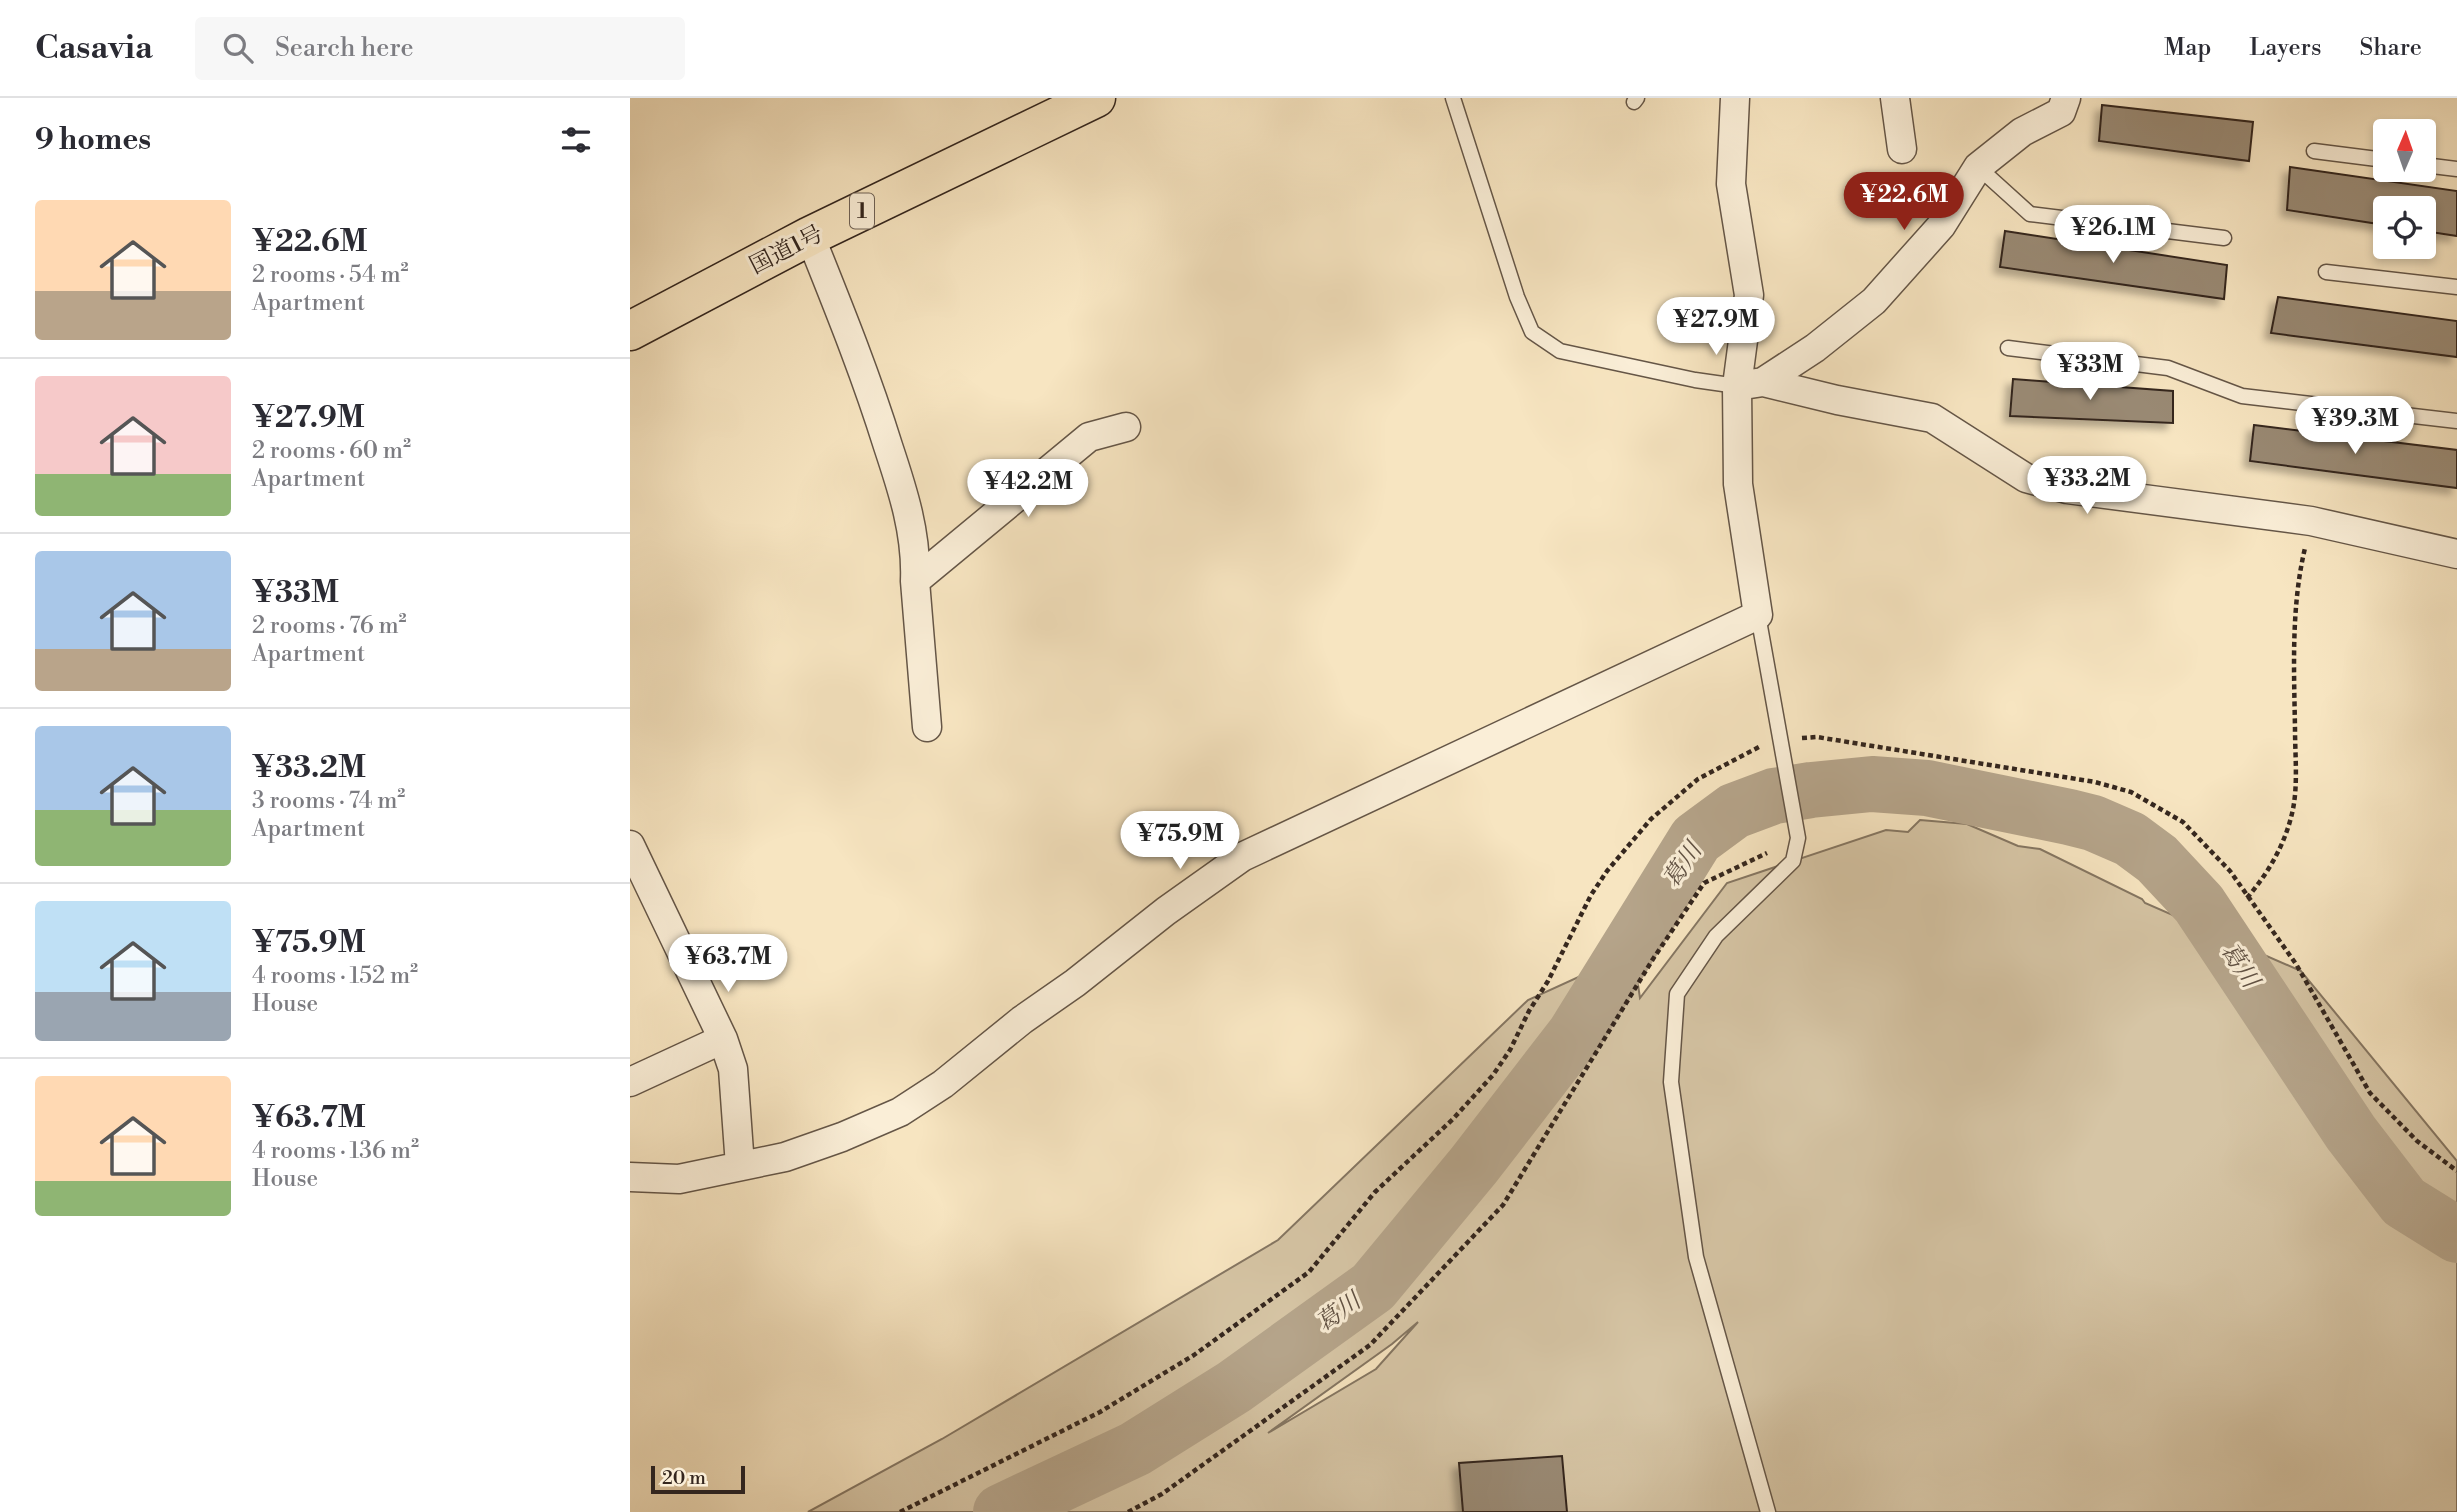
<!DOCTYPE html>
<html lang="en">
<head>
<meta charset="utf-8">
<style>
  body { margin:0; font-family:"Libre Bodoni","Noto Serif JP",serif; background:#f7f7f7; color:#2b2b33; height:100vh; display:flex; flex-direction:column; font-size:26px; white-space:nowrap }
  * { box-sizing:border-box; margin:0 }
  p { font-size:23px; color:#7c7c81 }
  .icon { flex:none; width:38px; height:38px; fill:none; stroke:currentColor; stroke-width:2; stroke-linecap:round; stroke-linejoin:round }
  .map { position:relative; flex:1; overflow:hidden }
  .drawer { display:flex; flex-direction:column; background:#fff; width:630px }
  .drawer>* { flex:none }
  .needle { width:46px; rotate:2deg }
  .buttons { position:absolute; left:1743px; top:21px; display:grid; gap:14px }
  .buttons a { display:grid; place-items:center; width:63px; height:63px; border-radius:7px; background:#fff; box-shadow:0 4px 10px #0003; font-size:35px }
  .scale { position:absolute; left:21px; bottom:18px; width:94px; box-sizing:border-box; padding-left:7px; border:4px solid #34261e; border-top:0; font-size:19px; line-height:24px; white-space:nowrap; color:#34261e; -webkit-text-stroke:5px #faeed7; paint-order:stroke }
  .price { position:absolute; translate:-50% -60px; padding:0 16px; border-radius:24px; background:#fff; color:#222; font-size:23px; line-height:46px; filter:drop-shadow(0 2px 4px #0008) }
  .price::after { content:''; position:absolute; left:50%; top:42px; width:21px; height:16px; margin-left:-10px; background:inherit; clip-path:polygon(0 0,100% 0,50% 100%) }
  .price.active { background:#8f2418; color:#fff }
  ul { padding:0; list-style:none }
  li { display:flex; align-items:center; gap:21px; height:175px; padding:0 35px }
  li+li { border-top:2px solid #e1e1e2 }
  li span { display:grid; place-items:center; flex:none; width:196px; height:140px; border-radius:7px; color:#555 }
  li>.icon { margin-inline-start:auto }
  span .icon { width:84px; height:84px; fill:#fffc; stroke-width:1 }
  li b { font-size:30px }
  h2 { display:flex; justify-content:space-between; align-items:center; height:84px; padding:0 35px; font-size:30px }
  header { display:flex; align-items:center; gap:42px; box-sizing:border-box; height:98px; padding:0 35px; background:#fff; border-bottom:2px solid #e1e1e2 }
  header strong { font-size:33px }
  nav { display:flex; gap:38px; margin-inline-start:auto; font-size:24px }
  .search { width:490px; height:63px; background:#f7f7f7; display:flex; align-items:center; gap:18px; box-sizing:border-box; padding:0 24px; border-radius:7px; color:#7c7c81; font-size:26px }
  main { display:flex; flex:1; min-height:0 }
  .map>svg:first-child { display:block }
  .green { fill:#d6c5a5; stroke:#857662; stroke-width:2; fill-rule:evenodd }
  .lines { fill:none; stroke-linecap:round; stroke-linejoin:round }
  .river { stroke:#b5a48a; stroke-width:56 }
  .building { fill:#998973; stroke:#34261e; stroke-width:2; filter:url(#shadow) }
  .lane-casing { stroke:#655647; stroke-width:17 }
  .street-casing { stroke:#655647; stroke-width:31 }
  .highway-casing { stroke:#34261e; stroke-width:41 }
  .path { stroke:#34261e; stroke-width:4.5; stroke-dasharray:5 3.5; stroke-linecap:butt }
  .lane { stroke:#faeed7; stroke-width:14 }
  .street { stroke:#faeed7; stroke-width:28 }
  .highway { stroke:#f7e5c1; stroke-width:38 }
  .labels { text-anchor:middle; stroke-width:6; stroke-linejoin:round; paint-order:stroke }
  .shield { fill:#faeed7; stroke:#6f6256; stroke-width:2 }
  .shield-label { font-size:21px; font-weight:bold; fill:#34261e }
  .street-label { font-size:23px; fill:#34261e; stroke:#faeed7 }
  .water-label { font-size:24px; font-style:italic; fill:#615244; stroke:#faeed7 }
</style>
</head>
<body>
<header>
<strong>Casavia</strong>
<div class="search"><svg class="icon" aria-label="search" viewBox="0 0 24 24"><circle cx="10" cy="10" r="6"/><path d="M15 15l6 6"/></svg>Search here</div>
<nav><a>Map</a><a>Layers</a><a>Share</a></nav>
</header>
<main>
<section class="drawer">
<h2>9 homes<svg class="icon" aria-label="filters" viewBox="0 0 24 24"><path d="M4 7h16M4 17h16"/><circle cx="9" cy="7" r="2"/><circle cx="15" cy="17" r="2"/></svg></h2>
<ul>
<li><span style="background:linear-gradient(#ffd9b3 65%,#b9a48a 0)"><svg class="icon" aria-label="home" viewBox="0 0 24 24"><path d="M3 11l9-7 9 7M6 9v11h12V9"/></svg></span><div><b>¥22.6M</b><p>2 rooms · 54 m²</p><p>Apartment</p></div></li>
<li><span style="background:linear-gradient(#f6c9c9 70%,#8fb573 0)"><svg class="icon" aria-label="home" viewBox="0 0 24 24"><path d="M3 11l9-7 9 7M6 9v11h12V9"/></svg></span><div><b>¥27.9M</b><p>2 rooms · 60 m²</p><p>Apartment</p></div></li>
<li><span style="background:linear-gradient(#a9c7e8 70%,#b9a48a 0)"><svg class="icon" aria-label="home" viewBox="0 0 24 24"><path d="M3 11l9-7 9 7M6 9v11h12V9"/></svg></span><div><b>¥33M</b><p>2 rooms · 76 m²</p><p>Apartment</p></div></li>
<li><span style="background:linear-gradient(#a9c7e8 60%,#8fb573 0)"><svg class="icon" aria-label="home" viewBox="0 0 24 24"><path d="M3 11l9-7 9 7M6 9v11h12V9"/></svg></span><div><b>¥33.2M</b><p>3 rooms · 74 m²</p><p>Apartment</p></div></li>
<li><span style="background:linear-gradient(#bfe0f5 65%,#9aa5b1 0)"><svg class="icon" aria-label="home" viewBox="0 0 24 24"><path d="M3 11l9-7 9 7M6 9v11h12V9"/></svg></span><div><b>¥75.9M</b><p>4 rooms · 152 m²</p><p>House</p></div></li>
<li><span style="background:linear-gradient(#ffd9b3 75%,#8fb573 0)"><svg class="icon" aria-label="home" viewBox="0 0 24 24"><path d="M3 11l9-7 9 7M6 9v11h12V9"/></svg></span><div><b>¥63.7M</b><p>4 rooms · 136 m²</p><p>House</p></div></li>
</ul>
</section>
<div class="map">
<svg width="1827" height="1414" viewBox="0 0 1827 1414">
  <defs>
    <filter id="shadow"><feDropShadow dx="-6" dy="6" stdDeviation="3.5" flood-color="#0004"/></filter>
  </defs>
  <rect width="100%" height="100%" fill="#f7e5c1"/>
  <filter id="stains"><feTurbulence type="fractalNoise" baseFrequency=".00286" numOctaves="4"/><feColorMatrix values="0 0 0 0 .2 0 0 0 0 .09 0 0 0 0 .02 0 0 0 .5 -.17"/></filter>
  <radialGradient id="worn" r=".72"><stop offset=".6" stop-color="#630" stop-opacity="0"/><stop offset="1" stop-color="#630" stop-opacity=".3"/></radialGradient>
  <path class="green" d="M1290 722 1337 726 1388 748 1410 751 1512 801 1515 805 1671 873 1827 1063V1414H178L312 1341 648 1142 898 902 966 871 1005 867 1010 900 1097 785 1256 732 1278 734ZM788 1224 746 1271 638 1335 762 1246Z"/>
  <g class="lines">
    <path class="river" d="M371 1414 505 1351 604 1289 743 1189 844 1067 945 936 1066 741 1104 713 1144 698 1181 692 1242 686 1297 690 1439 719 1463 725 1500 741 1527 761 1569 806 1721 1035 1774 1104 1827 1137"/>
  </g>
  <path class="building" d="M1472 7 1623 24 1619 63 1469 43Z
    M1660 69 1827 93V138L1794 133V110H1755V127L1657 112Z
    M1375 133 1597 167 1594 201 1370 169Z
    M1648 199 1827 223V259L1641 235Z
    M1383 281 1543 293V325L1380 318Z
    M1624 327 1827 352V390L1620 363Z
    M932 1358 937 1414H833L829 1365Z"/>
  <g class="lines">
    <g class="lane-casing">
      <path id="lane" d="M823 0 887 199 902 234 930 253 1065 282 1107 288
        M1004 4 1007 0
        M1684 53 1755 62
        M1794 67 1827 71
        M1348 69 1400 116 1594 140
        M1696 174 1827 189
        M1378 250 1538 270 1612 298 1827 323
        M1128 517 1168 740 1163 763 1086 838 1047 896 1041 984 1066 1159 1138 1414"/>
    </g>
    <g class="street-casing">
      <path id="street" d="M1265 0 1272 51
        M180 138C208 208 236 277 258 348 273 393 287 436 285 483L297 629
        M1133 284 1185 250 1244 203 1311 128 1348 69 1392 34 1431 14 1436 0
        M1107 288 1133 284 1207 302 1302 320 1396 380 1437 391 1681 423 1827 456
        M285 483 459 339 496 329
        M0 747 93 941 103 971 110 1068
        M0 984 93 941
        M0 1079 49 1081 155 1059 212 1039 270 1014 313 986 392 922 445 885 536 813 612 759 1128 517 1108 386 1107 288 1119 197 1101 86 1105 0"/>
    </g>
    <g class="highway-casing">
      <path id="highway" d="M0 233 180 138 466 0"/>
    </g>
    <path class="path" d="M1172 640 1187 639 1465 684 1501 694 1553 724 1600 773 1666 866 1740 995 1787 1043 1827 1073
      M1617 800C1639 774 1656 745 1663 711 1668 686 1665 656 1665 631 1664 570 1661 509 1675 450
      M270 1414 470 1314 564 1257 679 1174 745 1094 823 1021 863 977 880 952 899 913 918 883 961 797 977 773 1021 721 1068 681 1129 649
      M498 1414 532 1396 740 1247 873 1107 1023 861 1074 785 1137 755"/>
    <use href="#lane" class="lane"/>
    <use href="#street" class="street"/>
    <use href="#highway" class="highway"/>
  </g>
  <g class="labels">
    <rect class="shield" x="220" y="95.5" width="24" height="35" rx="5"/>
    <g class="shield-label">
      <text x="232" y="120">1</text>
    </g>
    <g class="street-label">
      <text transform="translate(156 151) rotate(-27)" y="8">国道1号</text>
    </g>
    <g class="water-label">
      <text transform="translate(1052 767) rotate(-56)" y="8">葛川</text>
      <text transform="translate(1610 867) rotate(56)" y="8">葛川</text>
      <text transform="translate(708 1214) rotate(-36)" y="8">葛川</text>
    </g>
  </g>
  <rect width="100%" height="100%" filter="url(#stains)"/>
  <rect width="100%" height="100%" fill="url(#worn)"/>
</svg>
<div class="buttons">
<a><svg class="needle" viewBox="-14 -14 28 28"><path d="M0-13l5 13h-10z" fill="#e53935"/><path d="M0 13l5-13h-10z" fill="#7c7c81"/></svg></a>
<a><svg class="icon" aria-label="locate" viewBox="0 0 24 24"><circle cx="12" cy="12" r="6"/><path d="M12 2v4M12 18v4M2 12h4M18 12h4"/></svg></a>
</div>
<div class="scale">20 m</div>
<b class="price active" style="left:1274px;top:134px">¥22.6M</b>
<b class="price" style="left:1483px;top:167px">¥26.1M</b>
<b class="price" style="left:1086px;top:259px">¥27.9M</b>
<b class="price" style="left:1460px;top:304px">¥33M</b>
<b class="price" style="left:1725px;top:358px">¥39.3M</b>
<b class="price" style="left:1457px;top:418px">¥33.2M</b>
<b class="price" style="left:398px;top:421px">¥42.2M</b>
<b class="price" style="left:550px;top:773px">¥75.9M</b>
<b class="price" style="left:98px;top:896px">¥63.7M</b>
</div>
</main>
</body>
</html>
